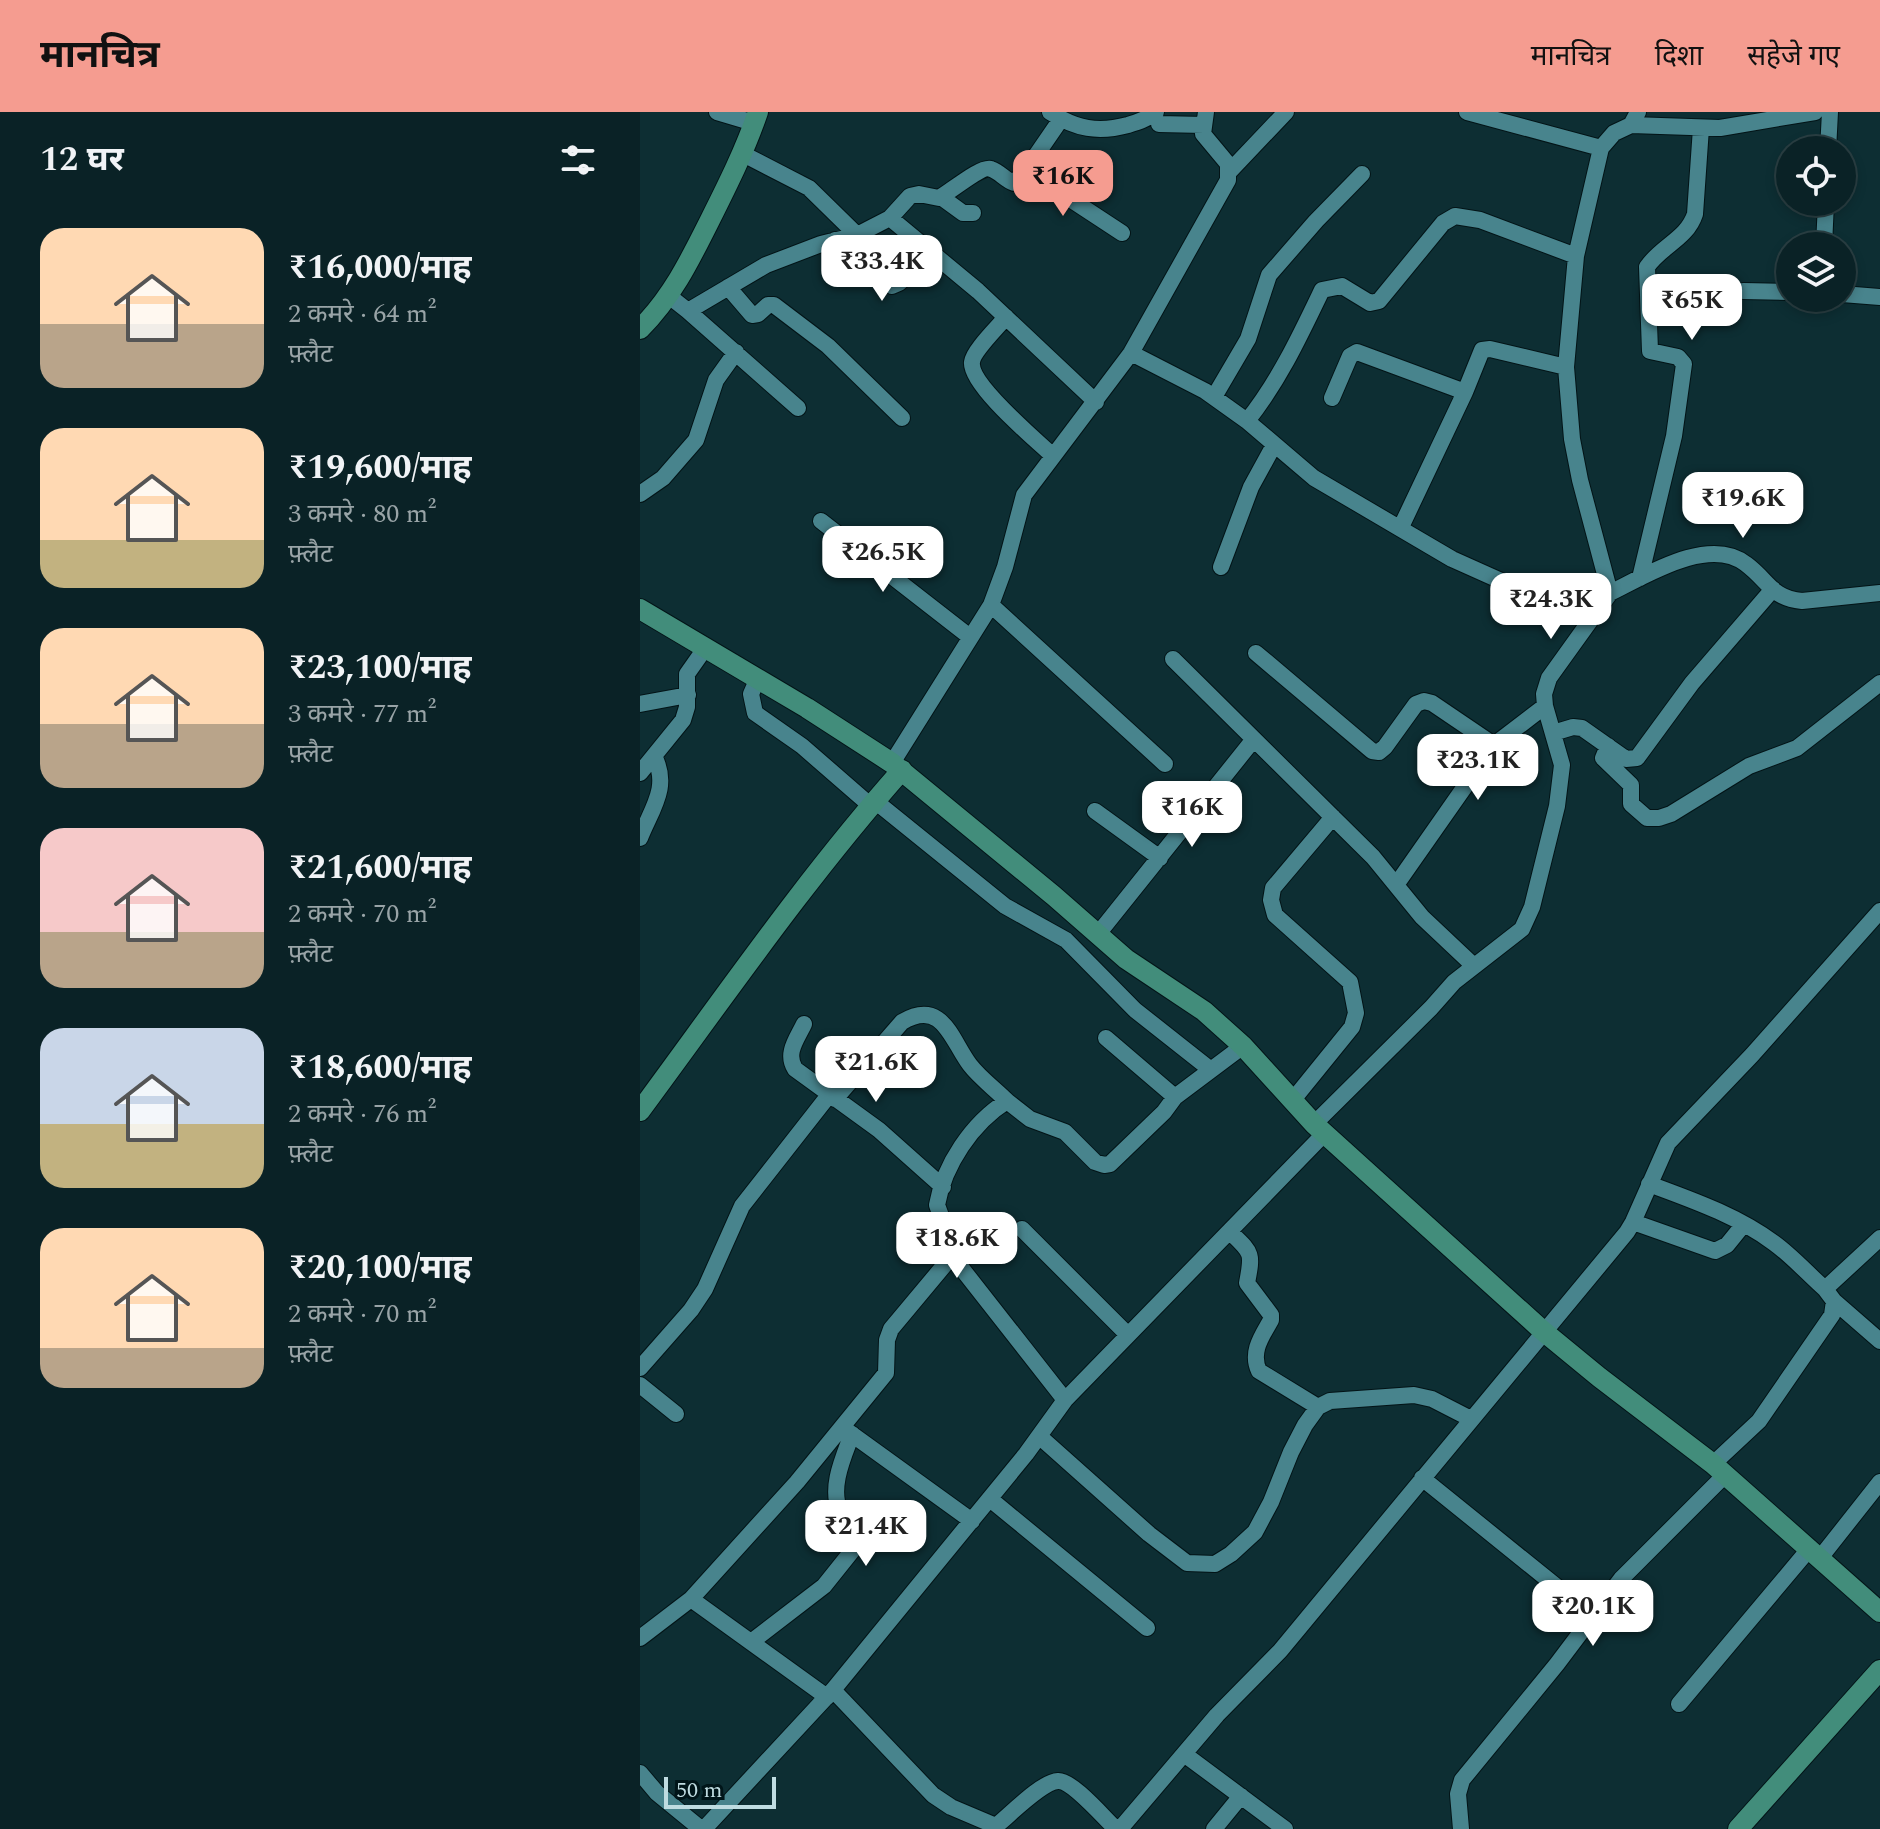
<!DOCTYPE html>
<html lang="hi">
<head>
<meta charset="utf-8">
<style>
  body { margin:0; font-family:Spectral,"Noto Sans Devanagari",serif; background:#182f32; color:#f1f3f6; height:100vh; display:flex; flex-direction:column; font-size:30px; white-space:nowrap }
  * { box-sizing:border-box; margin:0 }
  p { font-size:26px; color:#99a4a7 }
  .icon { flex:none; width:44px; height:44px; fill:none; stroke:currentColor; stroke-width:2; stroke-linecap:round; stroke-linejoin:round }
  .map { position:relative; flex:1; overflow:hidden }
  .details { display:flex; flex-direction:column; background:#0a2226; width:640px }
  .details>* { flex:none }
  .fabs { position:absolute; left:1136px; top:24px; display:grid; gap:16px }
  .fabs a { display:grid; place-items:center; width:80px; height:80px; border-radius:50%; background:#0a2226; box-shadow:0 4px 12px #0003,0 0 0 2px #2a3f43; font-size:40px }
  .scale { position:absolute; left:24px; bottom:20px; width:112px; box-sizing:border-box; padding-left:8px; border:4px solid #bfdce1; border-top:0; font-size:22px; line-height:28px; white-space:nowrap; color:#bfdce1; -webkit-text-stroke:6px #001519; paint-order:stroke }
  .price { position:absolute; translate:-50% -68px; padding:0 18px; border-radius:16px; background:#fff; color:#222; font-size:26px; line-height:52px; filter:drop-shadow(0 2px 4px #0008) }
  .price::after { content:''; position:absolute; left:50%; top:48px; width:24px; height:18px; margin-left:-12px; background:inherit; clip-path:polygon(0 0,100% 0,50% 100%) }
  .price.selected { background:#f59c90; color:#111 }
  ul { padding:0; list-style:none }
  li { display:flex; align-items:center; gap:24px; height:200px; padding:0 40px }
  li span { display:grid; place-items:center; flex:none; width:224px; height:160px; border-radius:24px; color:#555 }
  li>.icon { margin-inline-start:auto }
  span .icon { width:96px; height:96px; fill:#fffc; stroke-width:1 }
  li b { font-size:34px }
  h2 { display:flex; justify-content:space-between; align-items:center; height:96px; padding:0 40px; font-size:34px }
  header { display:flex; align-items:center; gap:48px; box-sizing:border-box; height:112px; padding:0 40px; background:#f59c90; color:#111 }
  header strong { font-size:38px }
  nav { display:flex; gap:44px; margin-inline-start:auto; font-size:28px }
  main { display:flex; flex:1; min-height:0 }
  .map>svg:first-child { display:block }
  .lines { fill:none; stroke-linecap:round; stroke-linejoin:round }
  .street-casing { stroke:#031417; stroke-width:18 }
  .secondary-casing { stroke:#031417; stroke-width:22 }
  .street { stroke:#48848d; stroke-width:16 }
  .secondary { stroke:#428d7b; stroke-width:20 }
</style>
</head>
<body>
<header>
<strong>मानचित्र</strong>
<nav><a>मानचित्र</a><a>दिशा</a><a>सहेजे गए</a></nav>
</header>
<main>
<section class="details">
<h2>12 घर<svg class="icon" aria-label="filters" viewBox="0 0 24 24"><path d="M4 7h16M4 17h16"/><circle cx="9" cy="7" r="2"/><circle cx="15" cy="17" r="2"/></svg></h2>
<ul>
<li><span style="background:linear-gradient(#ffd9b3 60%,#b9a48a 0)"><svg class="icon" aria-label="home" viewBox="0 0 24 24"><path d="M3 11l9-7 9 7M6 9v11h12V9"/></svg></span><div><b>₹16,000/माह</b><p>2 कमरे · 64 m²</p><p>फ़्लैट</p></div></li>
<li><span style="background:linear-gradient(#ffd9b3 70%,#c2b280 0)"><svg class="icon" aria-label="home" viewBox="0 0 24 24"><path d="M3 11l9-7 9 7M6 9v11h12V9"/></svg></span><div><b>₹19,600/माह</b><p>3 कमरे · 80 m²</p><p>फ़्लैट</p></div></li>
<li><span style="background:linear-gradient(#ffd9b3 60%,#b9a48a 0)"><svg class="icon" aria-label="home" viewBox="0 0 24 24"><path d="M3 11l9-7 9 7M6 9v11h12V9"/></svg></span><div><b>₹23,100/माह</b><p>3 कमरे · 77 m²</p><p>फ़्लैट</p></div></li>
<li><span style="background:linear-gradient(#f6c9c9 65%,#b9a48a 0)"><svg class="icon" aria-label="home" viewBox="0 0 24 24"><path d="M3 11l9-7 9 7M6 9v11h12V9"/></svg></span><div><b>₹21,600/माह</b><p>2 कमरे · 70 m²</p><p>फ़्लैट</p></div></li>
<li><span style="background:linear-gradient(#c9d6e8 60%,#c2b280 0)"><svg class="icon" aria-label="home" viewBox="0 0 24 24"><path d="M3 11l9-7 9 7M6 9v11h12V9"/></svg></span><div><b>₹18,600/माह</b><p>2 कमरे · 76 m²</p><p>फ़्लैट</p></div></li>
<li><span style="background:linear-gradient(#ffd9b3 75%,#b9a48a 0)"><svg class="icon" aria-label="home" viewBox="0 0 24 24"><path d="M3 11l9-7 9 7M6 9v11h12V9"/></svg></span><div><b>₹20,100/माह</b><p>2 कमरे · 70 m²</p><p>फ़्लैट</p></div></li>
</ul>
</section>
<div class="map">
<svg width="1240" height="1717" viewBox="0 0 1240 1717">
  <rect width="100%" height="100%" fill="#0d2e33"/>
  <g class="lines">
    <g class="street-casing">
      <path id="street" d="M77 0 114 11
        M410 0C436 17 458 21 488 13 498 10 508 7 516 0
        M827 0 961 36
        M519 12 564 13
        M991 13 1080 16 1175 0
        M1188 38 1190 0
        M103 42 169 76 217 123
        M386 58 482 121
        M589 60 646 0
        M301 85 323 101H333
        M250 106 338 179 456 290
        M195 128 252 174 259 171 293 142
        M1184 134 1186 90
        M88 175 112 203 118 202 128 193H134L188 234 262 306
        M1103 179 1150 180
        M1202 182 1240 185
        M29 184 48 199 126 153 181 132 217 123 250 106 270 84 279 82 299 86C310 80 342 53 351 57 360 60 365 68 374 71L386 58 421 7
        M48 199 158 296
        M366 205C358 215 333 239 332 250 329 272 396 328 413 344
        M491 241 565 279 607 309 674 366 812 447 879 477 955 502
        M574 285 608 227 629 163 676 109 722 62
        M692 286 710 244 717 240 825 280
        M607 309C639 269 660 224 682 178L702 174 730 191 739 189 803 111 815 104 840 108 936 144
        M0 382 23 366 56 328 76 268 96 240
        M181 409 330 525
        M761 415 825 280 842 238 850 237 926 255
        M581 455 611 375 634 333
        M1000 466 1034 324 1044 252 1038 245 1010 239 1007 155C1021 134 1047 127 1055 102L1061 16
        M970 481C1005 464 1069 423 1106 452 1129 469 1131 486 1162 489L1240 481
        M351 493 525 652
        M616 541 732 639 739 640 745 635 776 592 784 589 792 591 854 633
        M533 547 733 745 782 805 834 854
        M118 566 111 582 115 601 162 634 231 694
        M0 592 48 583
        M913 621 933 615 942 616 986 647 997 646 1052 571 1133 477
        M968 634 963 646 991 673V692L1007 706H1019L1031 702 1109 654 1157 636 1240 571
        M252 651 351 493 365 455 384 383 491 241 588 68V52L563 22 566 0
        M0 661 43 608 47 595V562L66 535
        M235 689 365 794 426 828 495 898 571 958
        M455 699 520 746
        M0 726C12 696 30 675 14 644
        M756 773 854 633 905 594
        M458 822 614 627
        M164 912C157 927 145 941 155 957L239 1018 303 1075
        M466 926 535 985
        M195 987 262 910C303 886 311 928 330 953 340 966 355 977 367 989
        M652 989 712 915 716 901 710 870 635 803 631 788 633 776 693 705
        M674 1012 791 896 814 870 882 817 892 795 917 694 922 653 905 594 904 582 909 566 970 481 940 368 932 327 926 255 936 144 961 36 974 21 991 13 998 0
        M1009 1072C1052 1088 1096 1103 1134 1131 1152 1144 1168 1162 1185 1177
        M993 1110 1075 1139 1087 1133 1104 1112
        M382 1117 487 1222
        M590 1120C612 1141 613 1140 607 1171L631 1203V1208C622 1224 610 1240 619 1259L678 1295
        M312 1144 425 1288
        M1194 1189 1240 1229
        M0 1256 51 1198 65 1177 102 1094 189 983
        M0 1273 36 1302
        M206 1318 332 1409
        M399 1324 509 1422 547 1451 575 1452 591 1442 615 1420 631 1390 651 1340 665 1313 678 1295 690 1289 774 1283 792 1287 831 1307
        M1073 1352 1119 1309 1192 1203 1194 1189 1185 1177 1240 1126
        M782 1366 953 1504
        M350 1387 507 1516
        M1180 1446 1240 1370
        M51 1487 187 1585
        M0 1526 51 1487 157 1370 246 1261 247 1228 251 1217 312 1144V1134L297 1093C304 1053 332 1011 367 989L390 1007 425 1020 455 1050 464 1053 470 1052 524 1000 535 985 603 934
        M111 1530 184 1474 216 1434C216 1421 206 1410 200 1399 189 1375 204 1344 212 1322
        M193 1578 293 1683 311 1695 356 1714C370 1703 401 1670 418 1669 432 1668 465 1707 476 1717
        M1039 1592 1170 1436
        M544 1642 645 1717
        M0 1661 17 1681 61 1717
        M64 1717 193 1578 386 1342 425 1288 685 1021
        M480 1717 577 1603 640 1539 987 1120 993 1110 1028 1031 1112 943 1240 799
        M574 1717 601 1684
        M821 1717 818 1682 822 1668 917 1552 981 1467 1085 1363"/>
    </g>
    <g class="secondary-casing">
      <path id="secondary" d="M0 217C32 185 50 148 70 108 88 72 105 38 118 0
        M0 497 167 596 252 651 414 784 486 847 564 899 603 934 674 1012 903 1219 959 1265 1073 1352 1240 1500
        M0 999C85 884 167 765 262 658
        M1098 1717 1240 1558"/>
    </g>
    <use href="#street" class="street"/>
    <use href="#secondary" class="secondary"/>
  </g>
</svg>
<div class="fabs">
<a><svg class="icon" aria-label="locate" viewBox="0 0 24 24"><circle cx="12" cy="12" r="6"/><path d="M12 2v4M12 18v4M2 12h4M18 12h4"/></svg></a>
<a><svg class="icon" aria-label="layers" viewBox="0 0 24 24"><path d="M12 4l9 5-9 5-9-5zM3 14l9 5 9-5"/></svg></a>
</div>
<div class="scale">50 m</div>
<b class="price selected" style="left:423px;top:106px">₹16K</b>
<b class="price" style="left:242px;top:191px">₹33.4K</b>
<b class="price" style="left:1052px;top:230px">₹65K</b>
<b class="price" style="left:1103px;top:428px">₹19.6K</b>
<b class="price" style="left:243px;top:482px">₹26.5K</b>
<b class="price" style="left:911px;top:529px">₹24.3K</b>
<b class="price" style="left:838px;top:690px">₹23.1K</b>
<b class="price" style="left:552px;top:737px">₹16K</b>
<b class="price" style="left:236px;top:992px">₹21.6K</b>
<b class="price" style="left:317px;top:1168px">₹18.6K</b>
<b class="price" style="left:226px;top:1456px">₹21.4K</b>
<b class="price" style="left:953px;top:1536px">₹20.1K</b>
</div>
</main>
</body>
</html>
